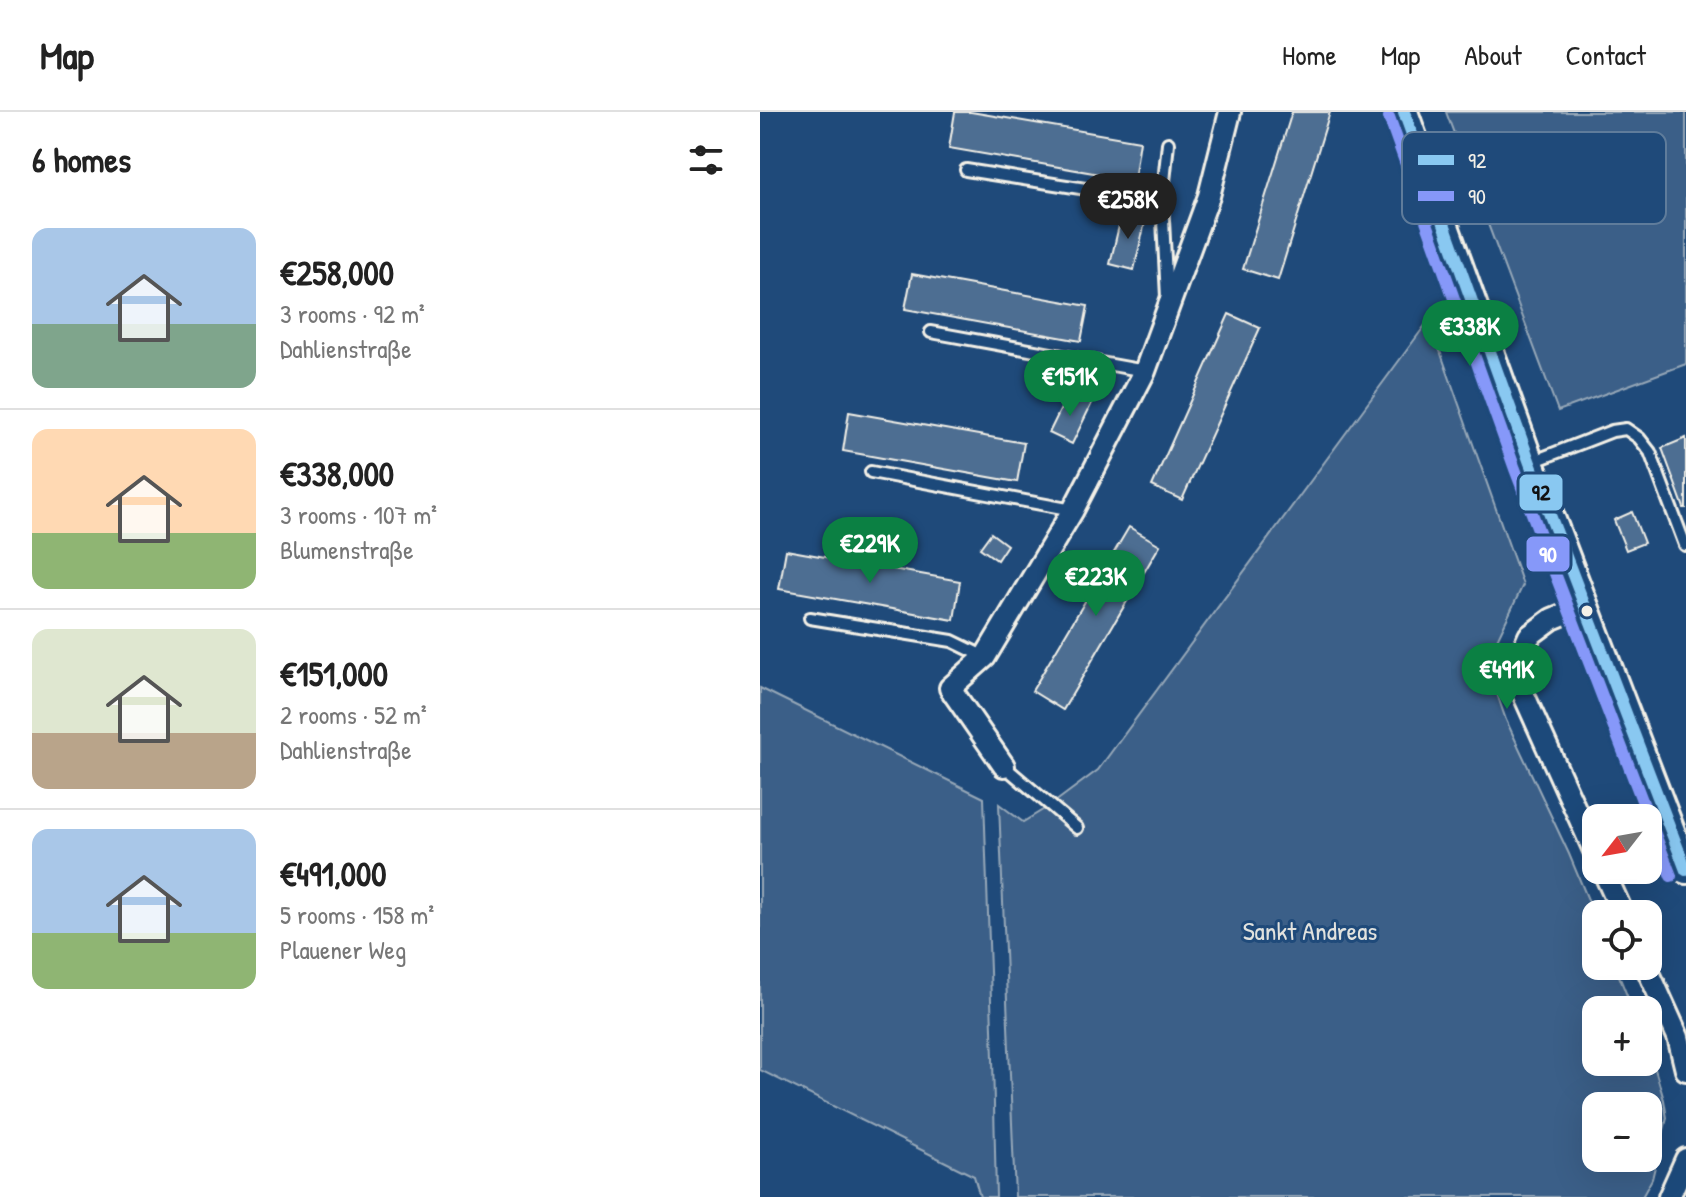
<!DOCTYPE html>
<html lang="en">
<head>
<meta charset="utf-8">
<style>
  body { margin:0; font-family:"Patrick Hand",sans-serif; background:#f2f2f2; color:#222; height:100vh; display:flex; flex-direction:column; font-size:30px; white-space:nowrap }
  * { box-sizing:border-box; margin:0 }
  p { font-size:26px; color:#767676 }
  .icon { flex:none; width:44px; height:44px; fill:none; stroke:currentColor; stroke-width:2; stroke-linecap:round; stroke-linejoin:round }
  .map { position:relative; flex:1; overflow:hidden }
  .sheet { display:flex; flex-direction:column; background:#fff; width:760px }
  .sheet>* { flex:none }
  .needle { width:52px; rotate:239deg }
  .buttons { position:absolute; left:822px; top:692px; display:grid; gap:16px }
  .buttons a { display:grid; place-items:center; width:80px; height:80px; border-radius:16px; background:#fff; box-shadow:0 8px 32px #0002; font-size:40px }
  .price { position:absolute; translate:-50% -68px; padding:0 18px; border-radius:28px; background:#0b8043; color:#fff; font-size:26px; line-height:52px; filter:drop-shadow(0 2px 4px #0008) }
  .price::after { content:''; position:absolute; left:50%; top:48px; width:24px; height:18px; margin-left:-12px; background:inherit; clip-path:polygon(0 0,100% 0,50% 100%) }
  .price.active { background:#222; color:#fff }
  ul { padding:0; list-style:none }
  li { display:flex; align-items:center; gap:24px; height:200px; padding:0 32px }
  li+li { border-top:2px solid #e0e0e0 }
  li span { display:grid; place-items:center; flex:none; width:224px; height:160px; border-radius:16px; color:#555 }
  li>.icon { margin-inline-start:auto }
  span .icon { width:96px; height:96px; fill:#fffc; stroke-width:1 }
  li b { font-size:34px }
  h2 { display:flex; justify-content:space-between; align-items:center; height:96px; padding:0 32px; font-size:34px }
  header { display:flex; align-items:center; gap:48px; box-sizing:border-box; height:112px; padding:0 40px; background:#fff; border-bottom:2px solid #e0e0e0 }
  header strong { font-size:38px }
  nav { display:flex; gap:44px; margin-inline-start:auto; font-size:28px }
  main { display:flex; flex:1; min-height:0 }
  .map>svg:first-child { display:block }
  .green { fill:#3a5f88; stroke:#97a8b8; stroke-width:2; fill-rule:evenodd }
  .building { fill:#4d6e92; stroke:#f4f1e8; stroke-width:2 }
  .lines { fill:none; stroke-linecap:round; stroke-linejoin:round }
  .service-casing { stroke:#f4f1e8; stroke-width:16 }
  .minor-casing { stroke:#f4f1e8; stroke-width:26 }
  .tertiary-casing { stroke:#f4f1e8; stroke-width:32 }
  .service { stroke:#1f4a7a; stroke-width:10 }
  .minor { stroke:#1f4a7a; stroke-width:20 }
  .tertiary { stroke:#1f4a7a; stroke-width:26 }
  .bus-1-casing { stroke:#1f4a7a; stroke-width:18 }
  .bus-2-casing { stroke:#1f4a7a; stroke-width:18 }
  .bus-1 { stroke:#89c8f1; stroke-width:12 }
  .bus-2 { stroke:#8698f9; stroke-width:12 }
  .bus-dot { fill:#f4f1e8; stroke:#1f4a7a; stroke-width:3 }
  .labels { text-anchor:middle; stroke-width:6; stroke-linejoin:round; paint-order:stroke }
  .park-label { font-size:26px; fill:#e1e2de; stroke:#1f4a7a }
  .key { fill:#1f4a7a; stroke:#5f7c9b; stroke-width:2 }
  .key-label { font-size:22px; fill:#f4f1e8 }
  .line-badge { stroke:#1f4a7a; stroke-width:3 }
  .badge-label { font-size:22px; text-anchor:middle; font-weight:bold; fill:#fff }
  .pale-badge-label { font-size:22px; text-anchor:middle; font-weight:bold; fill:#111 }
</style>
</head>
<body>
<header>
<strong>Map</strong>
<nav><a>Home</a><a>Map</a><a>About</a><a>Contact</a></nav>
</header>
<main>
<section class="sheet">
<h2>6 homes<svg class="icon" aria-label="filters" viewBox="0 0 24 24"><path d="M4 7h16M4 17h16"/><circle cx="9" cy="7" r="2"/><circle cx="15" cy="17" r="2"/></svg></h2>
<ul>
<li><span style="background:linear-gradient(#a9c7e8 60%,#7fa58c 0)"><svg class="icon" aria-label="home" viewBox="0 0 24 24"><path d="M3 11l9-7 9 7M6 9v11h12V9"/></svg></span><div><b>€258,000</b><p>3 rooms · 92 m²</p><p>Dahlienstraße</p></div></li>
<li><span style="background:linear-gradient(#ffd9b3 65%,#8fb573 0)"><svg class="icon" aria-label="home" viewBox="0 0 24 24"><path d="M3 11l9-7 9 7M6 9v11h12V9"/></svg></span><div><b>€338,000</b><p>3 rooms · 107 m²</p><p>Blumenstraße</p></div></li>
<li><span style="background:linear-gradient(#dfe7d0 65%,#b9a48a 0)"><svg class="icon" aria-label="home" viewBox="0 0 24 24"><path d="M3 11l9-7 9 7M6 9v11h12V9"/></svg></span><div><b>€151,000</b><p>2 rooms · 52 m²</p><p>Dahlienstraße</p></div></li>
<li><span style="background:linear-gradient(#a9c7e8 65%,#8fb573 0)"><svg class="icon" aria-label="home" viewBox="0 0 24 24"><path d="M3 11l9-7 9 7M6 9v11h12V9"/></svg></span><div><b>€491,000</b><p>5 rooms · 158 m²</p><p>Plauener Weg</p></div></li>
</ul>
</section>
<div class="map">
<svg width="926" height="1085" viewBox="0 0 926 1085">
  <rect width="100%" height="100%" fill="#1f4a7a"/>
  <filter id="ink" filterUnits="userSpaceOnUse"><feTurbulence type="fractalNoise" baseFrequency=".0125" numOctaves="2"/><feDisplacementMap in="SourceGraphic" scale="16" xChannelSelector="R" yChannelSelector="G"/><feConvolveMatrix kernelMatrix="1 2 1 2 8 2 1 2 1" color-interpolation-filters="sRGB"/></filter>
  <g filter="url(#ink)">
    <path class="green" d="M686 0H926V252L798 299Z
      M669 208 763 473 735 532 732 546 734 573 746 608 809 742 836 807V854H855L873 898H836V950H888V933L904 988 907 1006 892 1067 882 1085H255L239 692 263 710 291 693 338 658ZM836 994H888V1046H836Z
      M0 576 224 686 233 946 236 1085H220L214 1064 0 958Z"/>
    <path class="building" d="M195 0H211L380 29 374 68 189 36Z
      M532 0H570L518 168 483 157Z
      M362 101 386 106 374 158 350 152Z
      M152 162 328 194 321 229 145 197Z
      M469 202 500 216 422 388 392 374Z
      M309 280 332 291 312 332 289 321Z
      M89 300 264 331 257 370 83 339Z
      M926 326V396H924L902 336Z
      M872 400 884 431 866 438 854 408Z
      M369 415 400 433 303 598 272 579Z
      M231 421 247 433 237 448 220 436Z
      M26 438 200 469 194 508 19 477Z"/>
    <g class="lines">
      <g class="service-casing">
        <path id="service" d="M206 58 402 89
          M407 185 402 89 408 31
          M171 220 385 259
          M772 350 852 319 866 317 879 326 890 340 925 433
          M111 360 313 398
          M50 506 192 529 225 545
          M244 654 317 716"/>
      </g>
      <g class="minor-casing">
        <path id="minor" d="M824 494 792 507 769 524 760 545 762 579 836 743
          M244 654 190 576 225 545 313 398 385 259 449 84 470 0
          M843 758 863 802
          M886 854 918 925 926 958
          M909 1085 926 1047"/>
      </g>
      <g class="tertiary-casing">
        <path id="tertiary" d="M644 0 770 351 926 758"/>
      </g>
      <use href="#service" class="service"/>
      <use href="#minor" class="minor"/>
      <use href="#tertiary" class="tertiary"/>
      <g class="bus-1-casing">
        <path id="bus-1" d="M644 0 770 351 926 758"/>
      </g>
      <g class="bus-2-casing">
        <path id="bus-2" d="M629 5 755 357 911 764"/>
      </g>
      <use href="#bus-1" class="bus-1"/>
      <use href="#bus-2" class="bus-2"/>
    </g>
  </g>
  <circle class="bus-dot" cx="827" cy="499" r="7"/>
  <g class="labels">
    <g class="park-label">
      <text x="550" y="828">Sankt Andreas</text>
    </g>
  </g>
  <rect x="642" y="20" width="264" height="92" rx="12" class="key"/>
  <rect x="658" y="43" width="36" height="10" fill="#89c8f1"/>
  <rect x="658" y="79" width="36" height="10" fill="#8698f9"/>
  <g class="key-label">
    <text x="708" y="56">92</text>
    <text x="708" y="92">90</text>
  </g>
  <g class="line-badge">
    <rect x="758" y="361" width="46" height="39" rx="8" fill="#89c8f1"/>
    <rect x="765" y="423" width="46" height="38" rx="8" fill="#8698f9"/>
  </g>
  <g class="badge-label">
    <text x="788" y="450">90</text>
  </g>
  <g class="pale-badge-label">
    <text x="781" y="388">92</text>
  </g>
</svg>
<div class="buttons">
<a><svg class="needle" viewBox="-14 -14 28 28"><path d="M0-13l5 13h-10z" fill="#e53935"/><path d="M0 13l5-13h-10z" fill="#767676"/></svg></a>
<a><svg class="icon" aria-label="locate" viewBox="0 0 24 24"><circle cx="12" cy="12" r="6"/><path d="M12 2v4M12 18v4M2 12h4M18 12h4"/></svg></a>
<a>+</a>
<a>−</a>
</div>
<b class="price active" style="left:368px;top:129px">€258K</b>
<b class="price" style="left:710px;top:256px">€338K</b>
<b class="price" style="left:310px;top:306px">€151K</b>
<b class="price" style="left:110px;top:473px">€229K</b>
<b class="price" style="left:336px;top:506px">€223K</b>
<b class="price" style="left:747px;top:599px">€491K</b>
</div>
</main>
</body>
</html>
